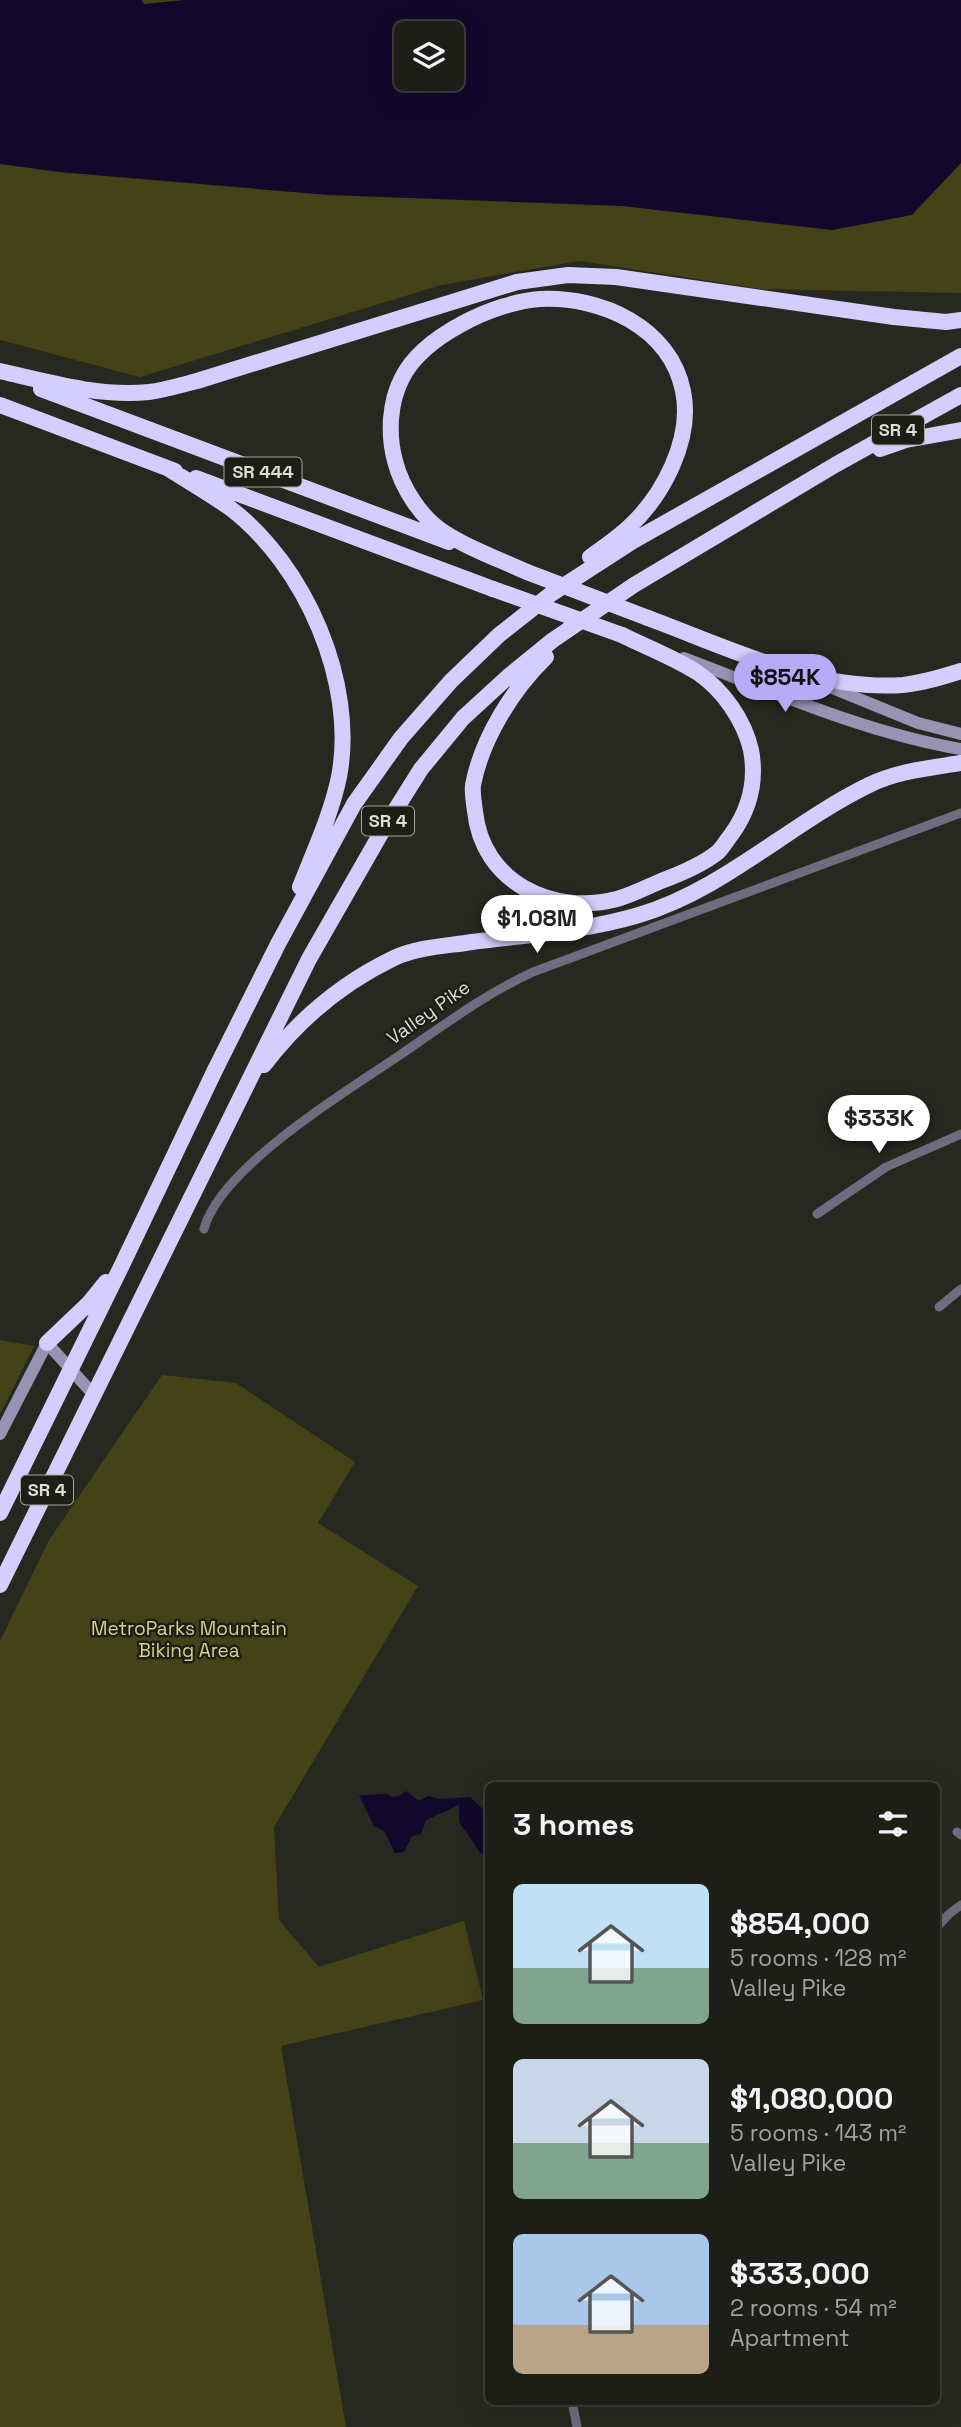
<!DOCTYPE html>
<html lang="en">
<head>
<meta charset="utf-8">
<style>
  body { margin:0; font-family:"Space Grotesk",sans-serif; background:#2a2b24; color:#f1f3f6; height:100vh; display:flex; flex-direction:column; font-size:26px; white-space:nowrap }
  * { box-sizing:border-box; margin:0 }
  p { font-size:23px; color:#a0a2a1 }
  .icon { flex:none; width:38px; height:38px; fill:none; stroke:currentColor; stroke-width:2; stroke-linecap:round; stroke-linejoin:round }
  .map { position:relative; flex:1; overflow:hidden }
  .side { position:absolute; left:485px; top:1782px; width:455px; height:623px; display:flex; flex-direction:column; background:#1d1e17; border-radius:10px; box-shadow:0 7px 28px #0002,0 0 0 2px #3b3c36 }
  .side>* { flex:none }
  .fabs { position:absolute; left:394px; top:21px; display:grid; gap:14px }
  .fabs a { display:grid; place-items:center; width:70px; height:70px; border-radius:10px; background:#1d1e17; box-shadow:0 7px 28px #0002,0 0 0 2px #3b3c36; font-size:35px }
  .price { position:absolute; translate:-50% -60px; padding:0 16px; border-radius:24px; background:#fff; color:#222; font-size:23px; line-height:46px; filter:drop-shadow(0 2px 4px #0008) }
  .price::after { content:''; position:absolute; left:50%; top:42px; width:21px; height:16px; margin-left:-10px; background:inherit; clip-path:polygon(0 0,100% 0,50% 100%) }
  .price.selected { background:#b7abf8; color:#111 }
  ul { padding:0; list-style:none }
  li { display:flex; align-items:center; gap:21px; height:175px; padding:0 28px }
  li span { display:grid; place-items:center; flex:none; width:196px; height:140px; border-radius:10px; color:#555 }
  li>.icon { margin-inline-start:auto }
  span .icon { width:84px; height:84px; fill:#fffc; stroke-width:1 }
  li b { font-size:30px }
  h2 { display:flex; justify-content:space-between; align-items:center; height:84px; padding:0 28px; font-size:30px }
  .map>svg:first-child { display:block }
  .green { fill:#434317; fill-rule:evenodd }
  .water { fill:#12082b; fill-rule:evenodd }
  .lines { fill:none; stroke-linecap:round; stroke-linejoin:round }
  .street { stroke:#6f6c80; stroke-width:9 }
  .secondary { stroke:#9794b3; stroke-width:12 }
  .highway { stroke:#d4cefe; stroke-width:16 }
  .highway-bridge { stroke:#d4cefe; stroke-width:16 }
  .labels { text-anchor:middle; stroke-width:5; stroke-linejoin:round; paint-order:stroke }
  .shield { fill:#1e1e16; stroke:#a4a49e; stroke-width:2 }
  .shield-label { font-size:18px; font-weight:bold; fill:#deded8 }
  .street-label { font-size:19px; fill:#deded8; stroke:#1e1e16 }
  .park-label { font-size:19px; fill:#d3d489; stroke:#1e1e16 }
</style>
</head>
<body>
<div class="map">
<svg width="961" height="2427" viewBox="0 0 961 2427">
  <rect width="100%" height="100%" fill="#27281f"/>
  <path class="green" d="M0 0H961V293L762 289 579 261 441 285 140 377 0 340ZM406 33H452V79H406Z
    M0 1340 34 1346 0 1414Z
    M162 1375 236 1383 355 1462 318 1523 418 1586 274 1827 279 1920 319 1967 464 1921 483 2000 281 2046 346 2427H0V1641L49 1540Z"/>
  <path class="water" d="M0 0H141L144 4 184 0H961V163L912 215 832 230 622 206 328 195 59 172 0 164ZM406 33H452V79H406Z
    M406 1791 419 1801 428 1796 440 1799 470 1797 488 1814V1847L481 1854 459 1822V1805L426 1820 421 1834 412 1836 404 1852 395 1853 384 1831 374 1826 359 1795 387 1794 392 1797 399 1796Z"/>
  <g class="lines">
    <path class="street" d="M817 1214 886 1167 961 1134
      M204 1229C220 1168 345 1092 397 1057 443 1026 483 995 533 972L961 813
      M939 1307 961 1289
      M957 1832 961 1835
      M936 1928 949 1914 961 1905
      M572 2401 577 2427"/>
    <path class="secondary" d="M684 658C774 692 866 733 961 749
      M820 683 918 723 961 734
      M0 1434 47 1343 94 1395"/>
    <path class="highway" d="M0 371C48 382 99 397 149 392 165 390 181 385 197 381L517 282 568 275 616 277 894 317 946 322 961 320
      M41 389 449 542
      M0 405 175 471
      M880 449 906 440 961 430
      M167 468C188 481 210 494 230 508 305 565 357 683 339 777 331 815 314 851 300 887
      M196 478 493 589
      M527 572C501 560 469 549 445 533 421 518 402 488 395 461 388 435 389 403 402 378 423 336 495 302 540 299 601 296 670 327 683 391 693 439 663 496 628 528 616 539 603 548 590 557
      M648 618C729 648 814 691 903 685 923 683 942 677 961 671
      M546 657C513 689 482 738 473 785 472 793 474 803 475 811 482 882 552 916 617 899 632 895 647 887 661 881 680 874 702 865 718 852 723 847 727 840 731 835 750 809 757 782 751 750 744 720 723 690 698 673 675 658 646 647 622 635
      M264 1065C299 1019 342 983 394 958 417 947 447 946 472 942 527 935 585 931 639 915 725 889 789 824 869 785 897 771 930 768 961 763
      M47 1343 89 1303 106 1282
      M0 1513 122 1265 215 1070 278 944 354 804 401 738 451 681 499 635 551 594 633 541 961 356
      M0 1585 309 959 384 828 421 769 463 718 510 675 553 640 634 585 835 465 961 395"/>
    <path class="highway-bridge" d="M527 572 648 618
      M493 589 622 635"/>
  </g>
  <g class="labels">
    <g class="shield">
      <rect x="872" y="415.5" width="52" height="29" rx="5"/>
      <rect x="224.5" y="457.5" width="77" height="29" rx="5"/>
      <rect x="362" y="806.5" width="52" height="29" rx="5"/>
      <rect x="21" y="1475.5" width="52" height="29" rx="5"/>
    </g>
    <g class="shield-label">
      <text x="898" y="436">SR 4</text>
      <text x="263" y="478">SR 444</text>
      <text x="388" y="827">SR 4</text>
      <text x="47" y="1496">SR 4</text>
    </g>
    <g class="street-label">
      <text transform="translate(428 1012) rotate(-35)" y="7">Valley Pike</text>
    </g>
    <g class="park-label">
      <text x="189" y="1635">MetroParks Mountain<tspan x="189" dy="22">Biking Area</tspan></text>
    </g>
  </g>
</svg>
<div class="fabs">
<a><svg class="icon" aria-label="layers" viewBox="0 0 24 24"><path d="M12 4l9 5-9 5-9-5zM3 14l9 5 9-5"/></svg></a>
</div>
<b class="price selected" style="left:785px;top:714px">$854K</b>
<b class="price" style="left:537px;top:955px">$1.08M</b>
<b class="price" style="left:879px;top:1155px">$333K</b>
<section class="side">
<h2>3 homes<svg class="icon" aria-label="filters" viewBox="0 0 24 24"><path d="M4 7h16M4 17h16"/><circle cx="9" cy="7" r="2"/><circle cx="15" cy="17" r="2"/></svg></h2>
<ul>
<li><span style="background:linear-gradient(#bfe0f5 60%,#7fa58c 0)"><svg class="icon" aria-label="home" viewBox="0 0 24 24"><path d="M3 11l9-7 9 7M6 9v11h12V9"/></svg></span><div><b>$854,000</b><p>5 rooms · 128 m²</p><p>Valley Pike</p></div></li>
<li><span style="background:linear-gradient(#c9d6e8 60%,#7fa58c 0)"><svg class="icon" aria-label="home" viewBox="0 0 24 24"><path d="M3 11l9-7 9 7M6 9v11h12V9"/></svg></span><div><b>$1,080,000</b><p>5 rooms · 143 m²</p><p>Valley Pike</p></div></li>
<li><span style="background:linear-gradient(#a9c7e8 65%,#b9a48a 0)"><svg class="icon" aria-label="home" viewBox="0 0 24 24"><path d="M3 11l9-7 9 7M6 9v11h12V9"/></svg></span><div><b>$333,000</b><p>2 rooms · 54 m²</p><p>Apartment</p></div></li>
</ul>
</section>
</div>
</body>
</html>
